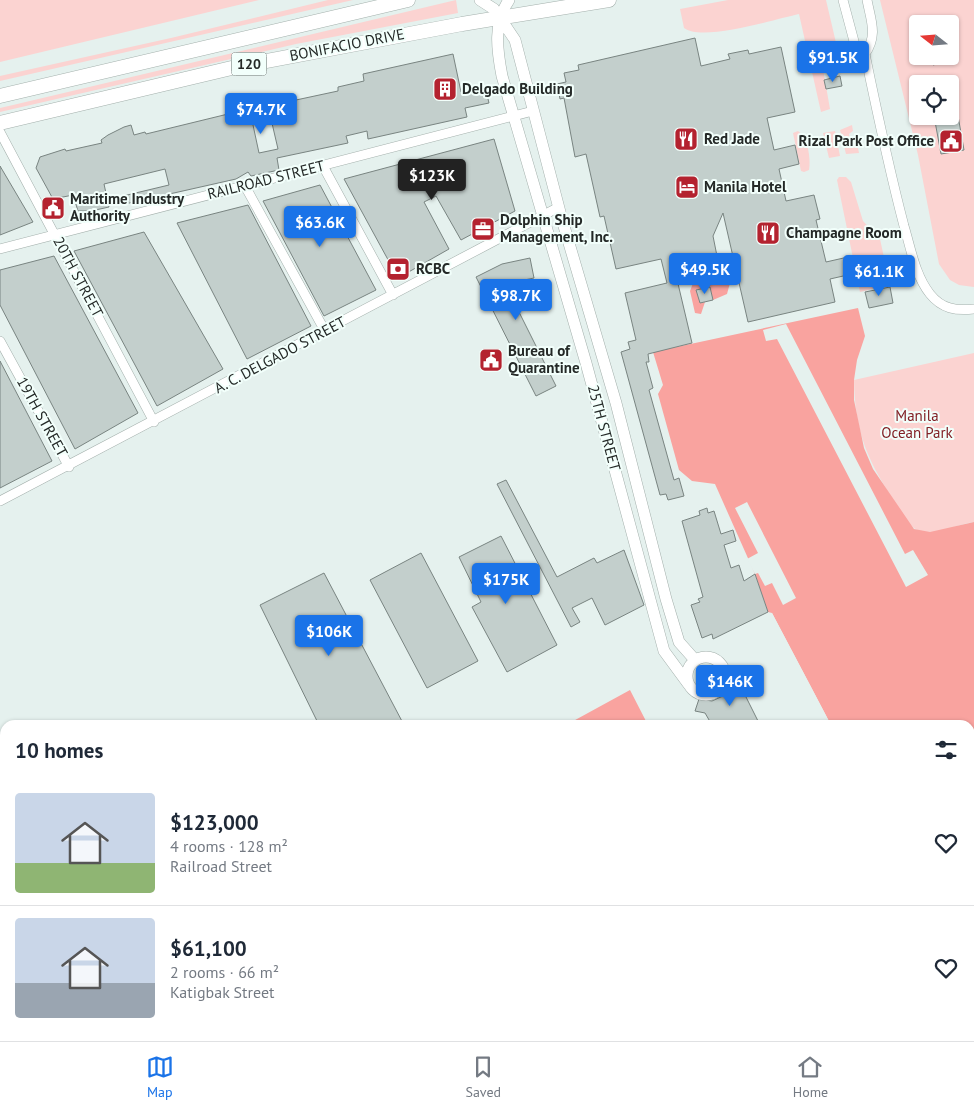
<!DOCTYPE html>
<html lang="en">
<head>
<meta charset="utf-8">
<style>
  body { margin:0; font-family:"PT Sans",sans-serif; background:#f2f2f3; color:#1f2937; height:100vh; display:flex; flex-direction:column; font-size:19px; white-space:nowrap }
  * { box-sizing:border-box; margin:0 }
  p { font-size:16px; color:#747a83 }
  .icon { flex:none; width:28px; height:28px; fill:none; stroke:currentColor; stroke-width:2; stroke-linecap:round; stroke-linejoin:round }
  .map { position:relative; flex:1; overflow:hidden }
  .side { position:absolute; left:0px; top:720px; width:975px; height:321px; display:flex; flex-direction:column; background:#fff; border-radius:15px 15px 0 0; box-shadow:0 1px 4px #0004 }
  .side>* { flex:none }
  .needle { width:32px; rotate:287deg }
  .controls { position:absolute; left:909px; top:15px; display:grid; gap:10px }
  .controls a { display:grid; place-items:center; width:50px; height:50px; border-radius:5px; background:#fff; box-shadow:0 1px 4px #0004; font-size:25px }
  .price { position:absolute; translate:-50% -42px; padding:0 11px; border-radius:5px; background:#1a73e8; color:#fff; font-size:16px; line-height:32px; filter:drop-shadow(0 1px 2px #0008) }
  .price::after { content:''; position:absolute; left:50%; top:30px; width:15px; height:11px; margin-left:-8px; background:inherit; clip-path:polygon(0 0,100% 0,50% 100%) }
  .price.selected { background:#222; color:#fff }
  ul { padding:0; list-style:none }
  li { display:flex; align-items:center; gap:15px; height:125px; padding:0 15px }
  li+li { border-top:1px solid #e0e1e3 }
  li span { display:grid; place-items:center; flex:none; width:140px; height:100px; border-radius:5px; color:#555 }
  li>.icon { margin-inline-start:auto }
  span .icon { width:60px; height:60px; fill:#fffc; stroke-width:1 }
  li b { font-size:21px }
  h2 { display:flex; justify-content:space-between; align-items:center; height:60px; padding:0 15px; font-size:21px }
  .tabs { display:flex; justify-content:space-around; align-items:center; height:70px; border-top:1px solid #e0e1e3; background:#fff; font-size:14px; color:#747a83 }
  .tabs a { display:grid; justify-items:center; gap:2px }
  .tabs .selected { color:#1a73e8 }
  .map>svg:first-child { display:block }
  .green { fill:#fbd3d1; fill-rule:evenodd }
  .water { fill:#f9a39f }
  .pier { fill:#e5f1ee }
  .building { fill:#c3cfcc; stroke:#798481 }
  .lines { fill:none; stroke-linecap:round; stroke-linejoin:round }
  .minor-casing { stroke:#a4b0ac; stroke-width:10 }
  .tertiary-casing { stroke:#a4b0ac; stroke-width:12 }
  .trunk-casing { stroke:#a4b0ac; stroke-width:15 }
  .minor { stroke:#fff; stroke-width:9 }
  .tertiary { stroke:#fff; stroke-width:11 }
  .trunk { stroke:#fff; stroke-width:14 }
  .labels { text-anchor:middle; stroke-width:4; stroke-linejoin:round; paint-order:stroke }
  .shield { fill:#f2fffb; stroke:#626967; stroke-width:1 }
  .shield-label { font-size:14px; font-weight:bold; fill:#242927 }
  .street-label { font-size:15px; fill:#242927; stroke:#f2fffb }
  .poi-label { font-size:15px; font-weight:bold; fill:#242927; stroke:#f2fffb; text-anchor:start }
  .park-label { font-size:15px; fill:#822025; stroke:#f2fffb }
</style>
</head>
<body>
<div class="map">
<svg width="974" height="1041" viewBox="0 0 974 1041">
  <rect width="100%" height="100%" fill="#e5f1ee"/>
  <path class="green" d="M0 0H259L0 62Z
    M328 0H353L0 81V76L171 38Z
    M456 0 458 13 296 44 0 112V108L13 105Z
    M728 0H826L837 47 832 55 826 48 820 52 830 109 821 112 799 14C776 19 702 42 684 28L680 9Z
    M880 0H974V287L959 285 950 280 939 264 918 155ZM918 24H950V56H918ZM918 84H950V116H918Z
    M852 125 853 131 849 134 852 146 858 148 859 153 846 154 840 130Z
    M798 131C808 137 811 159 809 170L804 172 801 171 793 133Z
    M835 131 840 156 829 158 823 133Z
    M839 177H846L851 182 863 221 880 239 890 285 860 292 837 180Z
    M974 353V522C957 524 939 535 922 532 910 529 904 516 898 507 869 463 855 435 854 380Z"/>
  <path class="water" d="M717 268 728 275 730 283 727 294 713 300 697 290 700 303 705 302 701 314 695 313 690 291 697 273Z
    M858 308 865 336 857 360 854 380V400L864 448 873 469 914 529 930 532 974 522V993L970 986V725H831L772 613 768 612 755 574 715 484 692 481 679 470 658 394 663 385 653 352Z
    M630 690 648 725H566Z
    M114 1036H385L387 1041H117Z
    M527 1036H814L816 1041H529Z"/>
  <path class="pier" d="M786 324 905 554 913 550 928 575 906 587 777 339 766 341 763 330Z
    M747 502 796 598 783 605 772 583 765 586 758 573 755 574 747 559 758 553 735 508Z
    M772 613 809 683 831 725H829L769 615Z"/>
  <path class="building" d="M695 38 701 66 730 59 728 54 748 50 749 54 781 47 795 112 767 118 774 150 795 145 799 164 779 169 786 201 814 195 820 219 816 220 826 262 848 257 852 274 830 279 835 302 748 322 723 213 713 236 718 261 675 271 692 343 648 354 649 362H646L653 388 649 390 674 480 679 478 684 496 668 500 666 494 660 495 621 352 630 349 628 342 636 340 625 293 667 283 661 259 616 269 604 216 600 217 586 154 575 157 564 98 560 99 557 84 566 82 564 73 579 70 578 65Z
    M453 54 461 92 485 87 489 103 465 108 467 117 368 139 367 131 346 136 348 143 277 158 279 170 251 176 248 172 236 179 125 204 123 196 169 185 165 169 104 184 109 207 91 211H78L73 195 53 199 36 168 40 157 65 149 66 151 102 143 101 140 108 135 124 127 131 125 134 135 145 132 146 134 228 114V116L250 111 259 153 278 149 268 106 338 91V87L364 81 363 74Z
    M931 56H954L955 59 933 65Z
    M840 76 842 86 826 89 824 80Z
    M957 110 964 150 941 154 934 116H950V112Z
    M494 139 515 211 461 240 436 196 424 202 449 249 398 278 344 179Z
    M0 166 33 222 0 235Z
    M320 185 376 290 324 316 263 201Z
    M248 205 311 326 247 359 177 223Z
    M144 232 223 369 157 406 74 251Z
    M54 256 138 413 75 449 0 305V270Z
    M530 258 534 278 505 284 556 386 536 396 476 277 502 264Z
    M710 287 713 300 700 303 696 290Z
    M890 287 893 303 869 308 865 292Z
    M0 361 52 461 0 488Z
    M506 480 557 577 594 558 597 563 624 550 644 605 605 625 592 598 572 608 580 622 571 627 497 484Z
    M707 508 708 513 714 511 721 534 733 530 736 541 724 545 731 568 739 565 744 581 755 574 768 612 713 639 712 634 702 638 691 605 700 602 698 599 703 597 682 521 700 515 699 511Z
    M501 536 557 645 507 672 472 607 481 602 459 557Z
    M421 553 478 661 427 688 370 580Z
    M324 573 404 725H319L260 605Z
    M735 678 749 682 744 693 760 725H712L705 713 695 711 699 699 712 701 723 696 732 685Z"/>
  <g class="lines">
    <g class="minor-casing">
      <path id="minor" d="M843 0 855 45 865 54C877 112 889 169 904 226 911 249 915 275 930 294 942 309 956 311 974 309
        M865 54C878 35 871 21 867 0
        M0 132 154 422
        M323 166 393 295
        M245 186 325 331
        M0 249 533 111
        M0 341 69 467
        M0 501 559 207"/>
    </g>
    <g class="tertiary-casing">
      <path id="tertiary" d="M480 0 494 9 515 40 561 216 616 403 666 599 679 642 695 660
        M509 0C493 23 497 50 502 76L586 363 664 651 689 685
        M687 676a19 19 0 1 1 38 0a19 19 0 1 1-38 0Z"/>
    </g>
    <g class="trunk-casing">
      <path id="trunk" d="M0 96 408 0
        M0 123 240 66 462 24 609 0"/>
    </g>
    <use href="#minor" class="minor"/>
    <use href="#tertiary" class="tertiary"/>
    <use href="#trunk" class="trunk"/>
  </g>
  <defs>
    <g id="building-square" transform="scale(1.25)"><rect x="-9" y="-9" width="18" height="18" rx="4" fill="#b4222f" stroke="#f2fffb"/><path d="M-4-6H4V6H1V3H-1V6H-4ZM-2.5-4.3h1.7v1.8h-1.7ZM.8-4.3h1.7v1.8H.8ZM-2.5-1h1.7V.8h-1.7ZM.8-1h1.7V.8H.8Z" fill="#fff"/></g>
    <g id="restaurant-square" transform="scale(1.25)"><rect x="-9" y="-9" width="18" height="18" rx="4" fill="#b4222f" stroke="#f2fffb"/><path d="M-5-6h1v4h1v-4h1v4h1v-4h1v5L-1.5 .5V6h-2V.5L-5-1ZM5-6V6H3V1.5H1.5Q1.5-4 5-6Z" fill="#fff"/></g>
    <g id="civic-square" transform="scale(1.25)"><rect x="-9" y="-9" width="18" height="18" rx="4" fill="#b4222f" stroke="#f2fffb"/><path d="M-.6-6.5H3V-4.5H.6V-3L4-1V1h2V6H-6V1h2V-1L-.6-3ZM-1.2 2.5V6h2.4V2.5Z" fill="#fff"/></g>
    <g id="hotel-square" transform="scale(1.25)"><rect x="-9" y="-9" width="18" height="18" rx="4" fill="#b4222f" stroke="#f2fffb"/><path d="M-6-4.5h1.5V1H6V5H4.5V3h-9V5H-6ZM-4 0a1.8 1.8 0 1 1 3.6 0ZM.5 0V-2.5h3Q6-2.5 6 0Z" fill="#fff"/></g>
    <g id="office-square" transform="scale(1.25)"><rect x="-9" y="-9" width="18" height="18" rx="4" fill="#b4222f" stroke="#f2fffb"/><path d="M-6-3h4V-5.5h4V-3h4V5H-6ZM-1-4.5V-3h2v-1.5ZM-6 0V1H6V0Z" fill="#fff"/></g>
    <g id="bank-square" transform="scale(1.25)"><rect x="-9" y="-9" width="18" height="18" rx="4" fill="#b4222f" stroke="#f2fffb"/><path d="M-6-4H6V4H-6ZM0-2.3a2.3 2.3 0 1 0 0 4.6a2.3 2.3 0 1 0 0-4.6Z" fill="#fff"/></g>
  </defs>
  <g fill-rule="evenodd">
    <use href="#building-square" x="445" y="89"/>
    <use href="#restaurant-square" x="686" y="139"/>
    <use href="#civic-square" x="951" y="141"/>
    <use href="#hotel-square" x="687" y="187"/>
    <use href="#civic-square" x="53" y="208"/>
    <use href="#office-square" x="483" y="229"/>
    <use href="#restaurant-square" x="768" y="233"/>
    <use href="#bank-square" x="398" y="269"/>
    <use href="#civic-square" x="491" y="360"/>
  </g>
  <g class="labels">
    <rect class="shield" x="231.5" y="52.5" width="35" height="23" rx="4"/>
    <g class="shield-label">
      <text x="249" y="69">120</text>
    </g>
    <g class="street-label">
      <text transform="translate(347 45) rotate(-11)" y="5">BONIFACIO DRIVE</text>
      <text transform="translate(266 180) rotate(-14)" y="5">RAILROAD STREET</text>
      <text transform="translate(78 277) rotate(62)" y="5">20TH STREET</text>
      <text transform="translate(280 355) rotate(-28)" y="5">A. C. DELGADO STREET</text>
      <text transform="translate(42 417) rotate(61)" y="5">19TH STREET</text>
      <text transform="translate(604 428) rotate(75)" y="5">25TH STREET</text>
    </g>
    <g class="poi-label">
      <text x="462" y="94">Delgado Building</text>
      <text x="704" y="144">Red Jade</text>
      <text x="934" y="146" text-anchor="end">Rizal Park Post Office</text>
      <text x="704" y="192">Manila Hotel</text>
      <text x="70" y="204">Maritime Industry<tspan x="70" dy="17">Authority</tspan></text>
      <text x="500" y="225">Dolphin Ship<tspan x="500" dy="17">Management, Inc.</tspan></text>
      <text x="786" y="238">Champagne Room</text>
      <text x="416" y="274">RCBC</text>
      <text x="508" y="356">Bureau of<tspan x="508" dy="17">Quarantine</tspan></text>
    </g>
    <g class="park-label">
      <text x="917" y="421">Manila<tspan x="917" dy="17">Ocean Park</tspan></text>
    </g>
  </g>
</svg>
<div class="controls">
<a><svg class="needle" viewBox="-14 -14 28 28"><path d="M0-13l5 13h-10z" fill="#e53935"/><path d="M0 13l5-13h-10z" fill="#747a83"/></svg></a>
<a><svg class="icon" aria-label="locate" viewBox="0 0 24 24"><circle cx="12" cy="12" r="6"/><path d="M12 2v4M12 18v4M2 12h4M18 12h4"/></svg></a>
</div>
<b class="price" style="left:833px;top:83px">$91.5K</b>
<b class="price" style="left:261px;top:135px">$74.7K</b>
<b class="price selected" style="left:432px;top:201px">$123K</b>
<b class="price" style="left:320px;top:248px">$63.6K</b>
<b class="price" style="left:705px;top:295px">$49.5K</b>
<b class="price" style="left:879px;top:297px">$61.1K</b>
<b class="price" style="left:516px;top:321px">$98.7K</b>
<b class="price" style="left:506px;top:605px">$175K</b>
<b class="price" style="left:329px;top:657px">$106K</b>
<b class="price" style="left:730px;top:707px">$146K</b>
<section class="side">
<h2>10 homes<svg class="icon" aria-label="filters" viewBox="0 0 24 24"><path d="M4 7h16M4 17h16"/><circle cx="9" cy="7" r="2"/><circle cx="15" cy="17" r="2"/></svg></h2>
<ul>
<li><span style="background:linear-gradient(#c9d6e8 70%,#8fb573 0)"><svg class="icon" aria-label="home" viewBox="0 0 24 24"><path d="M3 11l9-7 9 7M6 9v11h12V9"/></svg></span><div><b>$123,000</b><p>4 rooms · 128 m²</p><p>Railroad Street</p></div><svg class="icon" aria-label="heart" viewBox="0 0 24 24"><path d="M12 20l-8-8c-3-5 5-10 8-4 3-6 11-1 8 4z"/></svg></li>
<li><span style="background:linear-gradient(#c9d6e8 65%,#9aa5b1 0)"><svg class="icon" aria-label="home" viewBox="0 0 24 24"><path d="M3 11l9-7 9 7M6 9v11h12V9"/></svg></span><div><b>$61,100</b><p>2 rooms · 66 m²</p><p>Katigbak Street</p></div><svg class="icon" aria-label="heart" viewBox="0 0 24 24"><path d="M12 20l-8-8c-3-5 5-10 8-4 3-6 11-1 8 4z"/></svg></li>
</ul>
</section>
</div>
<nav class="tabs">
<a class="selected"><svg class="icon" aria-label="map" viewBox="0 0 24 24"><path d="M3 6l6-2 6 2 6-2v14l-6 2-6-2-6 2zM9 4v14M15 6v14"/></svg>Map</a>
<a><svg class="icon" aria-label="saved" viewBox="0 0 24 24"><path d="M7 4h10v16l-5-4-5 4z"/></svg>Saved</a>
<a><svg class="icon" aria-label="home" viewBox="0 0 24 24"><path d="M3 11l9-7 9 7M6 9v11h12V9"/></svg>Home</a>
</nav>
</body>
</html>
